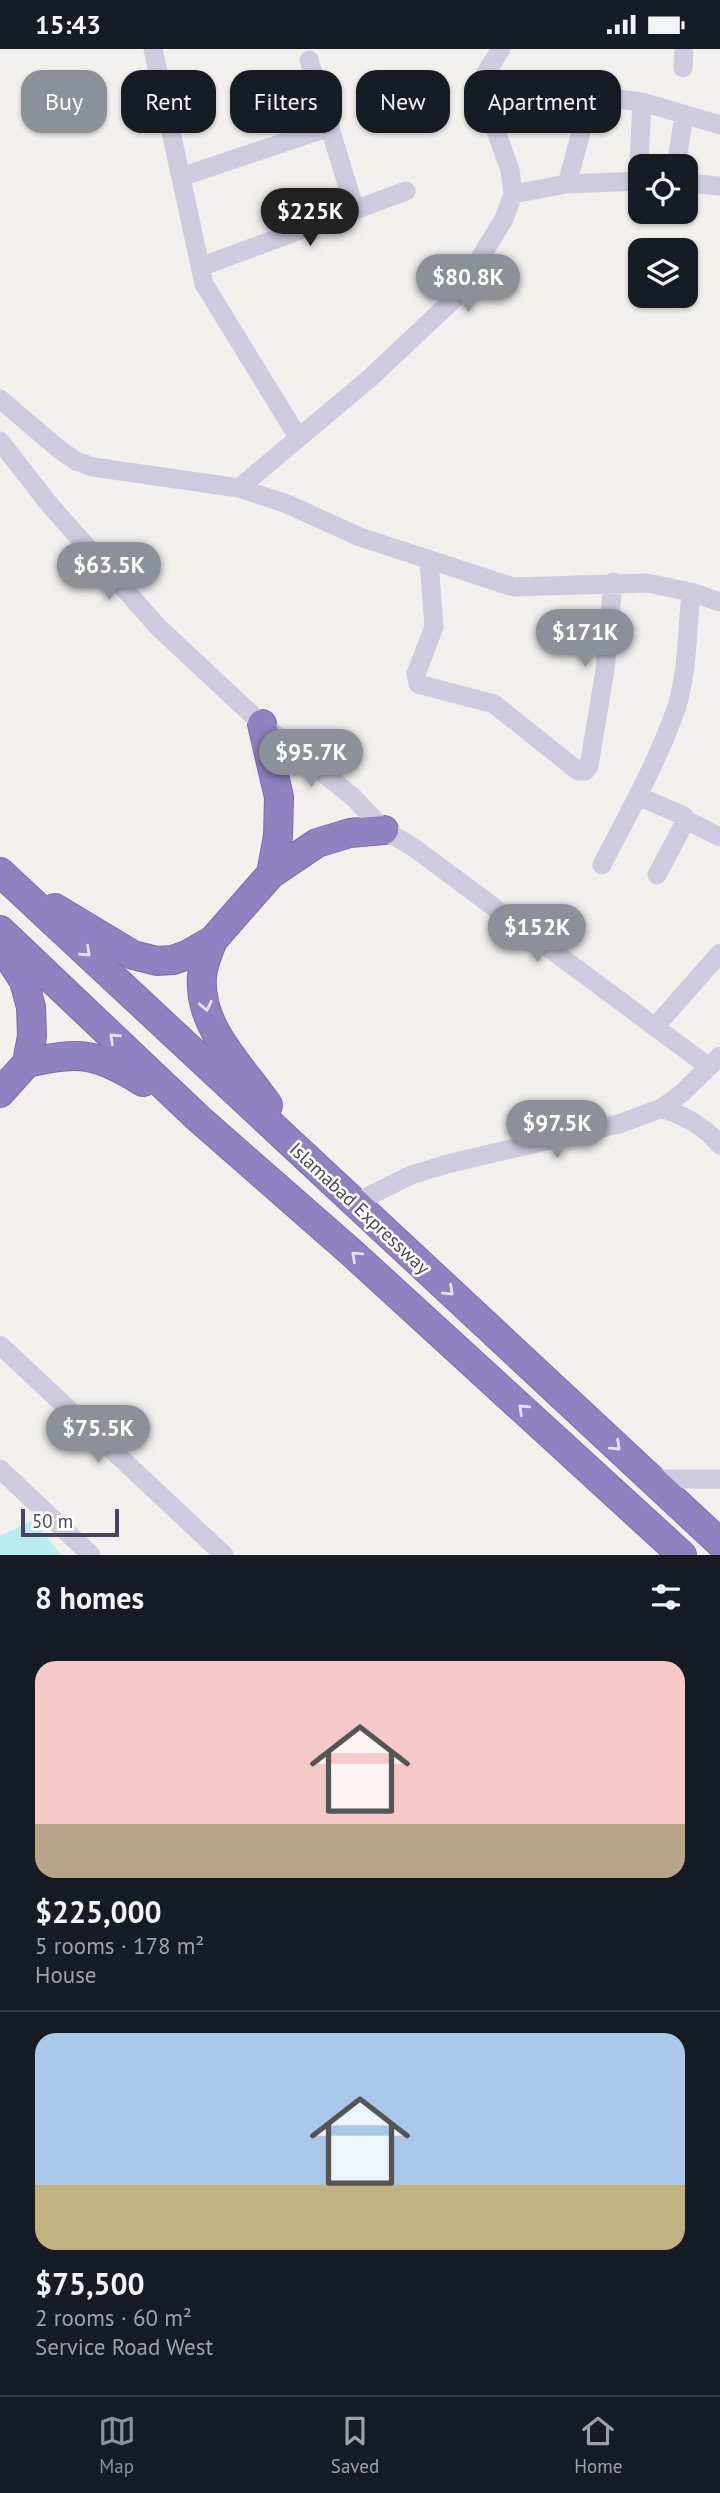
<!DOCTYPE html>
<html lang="en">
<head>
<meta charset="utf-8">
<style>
  body { margin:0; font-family:"PT Sans",sans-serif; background:#20242c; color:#f1f3f6; height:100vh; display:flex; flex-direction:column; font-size:26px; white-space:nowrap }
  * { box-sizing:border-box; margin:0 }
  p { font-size:23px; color:#9ea1a6 }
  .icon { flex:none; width:38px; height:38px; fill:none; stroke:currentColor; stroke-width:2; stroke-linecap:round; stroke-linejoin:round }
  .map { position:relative; height:1506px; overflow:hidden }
  .side { display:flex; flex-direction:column; background:#171b24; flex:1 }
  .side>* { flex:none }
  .guide { position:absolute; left:21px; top:21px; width:679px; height:63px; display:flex; gap:14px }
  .fabs { position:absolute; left:628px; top:105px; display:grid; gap:14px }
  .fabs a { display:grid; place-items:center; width:70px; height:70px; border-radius:14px; background:#171b24; box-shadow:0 2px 5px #0004; font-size:35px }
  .scale { position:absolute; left:21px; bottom:18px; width:98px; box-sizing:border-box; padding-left:7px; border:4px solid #49445d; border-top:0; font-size:19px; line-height:24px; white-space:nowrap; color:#49445d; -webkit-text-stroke:5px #fff; paint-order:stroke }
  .price { position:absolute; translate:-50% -60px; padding:0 16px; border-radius:24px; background:#8c9099; color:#fff; font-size:23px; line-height:46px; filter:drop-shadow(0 2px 4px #0008) }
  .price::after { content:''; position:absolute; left:50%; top:42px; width:21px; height:16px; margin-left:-10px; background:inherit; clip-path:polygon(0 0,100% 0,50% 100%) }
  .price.active { background:#222; color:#fff }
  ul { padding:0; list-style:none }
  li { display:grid; align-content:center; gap:14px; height:371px; padding:0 35px }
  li+li { border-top:2px solid #363941 }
  li span { display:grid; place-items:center; height:217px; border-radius:21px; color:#555 }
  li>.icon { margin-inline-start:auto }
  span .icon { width:126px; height:126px; fill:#fffc; stroke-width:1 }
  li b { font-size:30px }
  h2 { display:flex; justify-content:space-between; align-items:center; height:84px; padding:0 35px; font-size:30px }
  .tag { padding:0 24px; border-radius:21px; background:#171b24; box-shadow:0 2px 5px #0004; font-size:24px; line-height:63px }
  .tag.active { background:#8c9099; color:#fff }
  .status { display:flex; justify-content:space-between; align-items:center; height:49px; padding:0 35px; background:#171b24; direction:ltr }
  .status svg { height:19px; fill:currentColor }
  .tab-bar { display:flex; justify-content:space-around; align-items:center; height:98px; border-top:2px solid #363941; background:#171b24; font-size:19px; color:#9ea1a6 }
  .tab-bar a { display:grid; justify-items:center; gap:4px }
  .tab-bar .active { color:#8c9099 }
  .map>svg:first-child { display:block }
  .green { fill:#b8ecf2 }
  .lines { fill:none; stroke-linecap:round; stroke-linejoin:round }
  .highway-casing { stroke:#7c6cad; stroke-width:30 }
  .minor { stroke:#cecbdf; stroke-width:19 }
  .highway { stroke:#9081c1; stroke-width:28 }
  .oneway { stroke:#e3e0f0 }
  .labels { text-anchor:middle; stroke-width:5; stroke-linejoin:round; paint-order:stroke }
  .street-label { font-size:19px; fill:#49445d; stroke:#fff }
</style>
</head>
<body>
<div class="status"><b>15:43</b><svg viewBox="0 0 49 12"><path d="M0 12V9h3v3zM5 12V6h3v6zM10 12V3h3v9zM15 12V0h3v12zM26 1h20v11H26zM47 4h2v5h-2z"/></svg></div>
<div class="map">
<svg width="720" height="1506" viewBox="0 0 720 1506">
  <rect width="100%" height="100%" fill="#f1f0ed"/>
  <path class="green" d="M33 1471 61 1506H0V1487Z"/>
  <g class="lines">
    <g class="highway-casing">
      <path id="highway" d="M0 823 720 1494
        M271 825 317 794 350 784 384 781
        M55 859 133 906 157 912 173 911 187 906 213 891 271 825 278 787 279 748 262 675
        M0 881 198 1069 352 1204 682 1506
        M213 891C209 902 203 915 202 927 198 978 241 1017 268 1056
        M27 1014C81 1002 97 1004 143 1033
        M0 1044 27 1014 32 987 31 958 24 932 4 901"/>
    </g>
    <path class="minor" d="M153 0 204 235 298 388
      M309 11 355 161
      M683 19 684 0
      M676 117 684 67
      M181 128 330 78
      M638 132 642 53
      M686 134 720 137
      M567 135 590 50 594 47 642 53 720 76
      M513 145 567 135 640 132
      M200 218 406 142
      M0 350 60 401 76 412 93 418 239 439 287 455 360 488 513 538 647 534 691 543 720 553
      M0 392 49 455 158 578 262 675 353 748 384 781 413 798 709 1018
      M239 439 370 329 456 248 504 170 513 145 510 121 481 40 484 27 501 0
      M429 512 434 578 416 625 418 635 494 655 578 722H585L589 717 605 621 613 533
      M638 747 684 767 686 771 720 788
      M602 816C628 765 657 714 676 660 688 624 687 581 691 543
      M657 826 686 771
      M655 978 720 904
      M662 1059C686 1068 703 1076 720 1096
      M355 1154 411 1126 451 1114 619 1075 662 1059 682 1044 720 1007
      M0 1296 224 1506
      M0 1420 91 1506
      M651 1430H720"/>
    <use href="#highway" class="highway"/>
  </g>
  <defs><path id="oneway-chevron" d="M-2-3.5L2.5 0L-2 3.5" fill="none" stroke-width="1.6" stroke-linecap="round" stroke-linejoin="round" transform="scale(1.75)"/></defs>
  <g class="oneway">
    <use href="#oneway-chevron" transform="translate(86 903) rotate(43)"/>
    <use href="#oneway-chevron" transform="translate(206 957) rotate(78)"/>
    <use href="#oneway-chevron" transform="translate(114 989) rotate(-137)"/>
    <use href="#oneway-chevron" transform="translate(356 1207) rotate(-138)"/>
    <use href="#oneway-chevron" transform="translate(449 1242) rotate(43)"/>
    <use href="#oneway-chevron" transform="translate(523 1360) rotate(-137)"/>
    <use href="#oneway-chevron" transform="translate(616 1397) rotate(43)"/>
  </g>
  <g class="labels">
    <g class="street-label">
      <text transform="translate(360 1159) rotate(43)" y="7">Islamabad Expressway</text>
    </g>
  </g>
</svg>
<div class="fabs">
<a><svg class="icon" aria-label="locate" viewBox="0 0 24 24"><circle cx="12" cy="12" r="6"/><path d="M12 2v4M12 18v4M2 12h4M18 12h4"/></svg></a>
<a><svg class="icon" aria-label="layers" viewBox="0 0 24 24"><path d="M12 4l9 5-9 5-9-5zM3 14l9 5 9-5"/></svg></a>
</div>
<div class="scale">50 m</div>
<b class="price active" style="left:310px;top:199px">$225K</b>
<b class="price" style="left:468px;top:265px">$80.8K</b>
<b class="price" style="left:109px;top:553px">$63.5K</b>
<b class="price" style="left:585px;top:620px">$171K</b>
<b class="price" style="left:311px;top:740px">$95.7K</b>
<b class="price" style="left:537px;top:915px">$152K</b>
<b class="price" style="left:557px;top:1111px">$97.5K</b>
<b class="price" style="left:98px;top:1416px">$75.5K</b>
<div class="guide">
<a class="tag active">Buy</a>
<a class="tag">Rent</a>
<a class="tag">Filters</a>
<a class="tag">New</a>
<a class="tag">Apartment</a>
</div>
</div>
<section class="side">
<h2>8 homes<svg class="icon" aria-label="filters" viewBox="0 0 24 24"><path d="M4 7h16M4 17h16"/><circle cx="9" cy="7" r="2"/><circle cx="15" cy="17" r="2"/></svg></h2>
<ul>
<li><span style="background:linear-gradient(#f6c9c9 75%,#b9a48a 0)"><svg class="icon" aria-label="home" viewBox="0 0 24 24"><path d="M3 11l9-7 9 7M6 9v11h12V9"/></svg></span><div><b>$225,000</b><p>5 rooms · 178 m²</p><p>House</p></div></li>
<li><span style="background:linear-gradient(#a9c7e8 70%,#c2b280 0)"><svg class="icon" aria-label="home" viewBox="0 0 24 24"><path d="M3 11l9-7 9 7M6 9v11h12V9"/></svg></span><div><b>$75,500</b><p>2 rooms · 60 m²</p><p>Service Road West</p></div></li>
</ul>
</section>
<nav class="tab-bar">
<a class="active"><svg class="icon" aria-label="map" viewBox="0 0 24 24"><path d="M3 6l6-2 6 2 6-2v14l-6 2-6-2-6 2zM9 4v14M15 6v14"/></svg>Map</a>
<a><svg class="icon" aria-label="saved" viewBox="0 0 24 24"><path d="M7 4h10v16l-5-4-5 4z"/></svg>Saved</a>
<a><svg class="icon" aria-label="home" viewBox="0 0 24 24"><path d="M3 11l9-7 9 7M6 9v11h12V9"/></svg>Home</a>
</nav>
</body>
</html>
